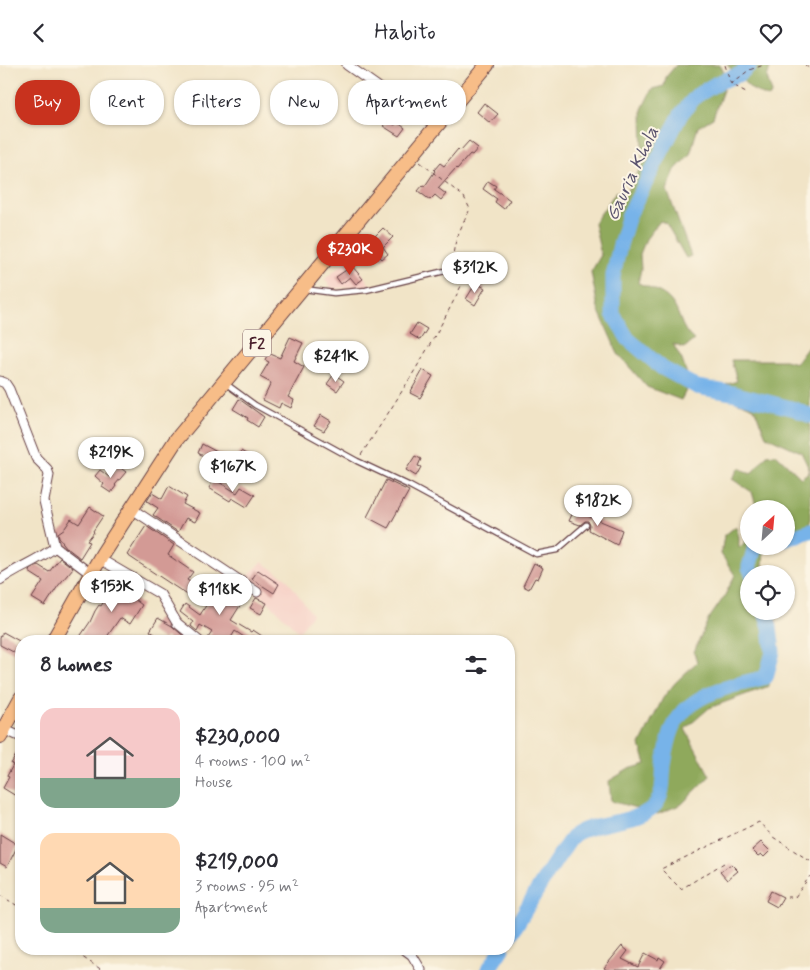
<!DOCTYPE html>
<html lang="en">
<head>
<meta charset="utf-8">
<style>
  body { margin:0; font-family:Mynerve,sans-serif; background:#f2f2f3; color:#2b2b33; height:100vh; display:flex; flex-direction:column; font-size:19px; white-space:nowrap }
  * { box-sizing:border-box; margin:0 }
  p { font-size:16px; color:#7c7c81 }
  .icon { flex:none; width:28px; height:28px; fill:none; stroke:currentColor; stroke-width:2; stroke-linecap:round; stroke-linejoin:round }
  .map { position:relative; flex:1; overflow:hidden }
  .drawer { position:absolute; left:15px; top:570px; width:500px; height:320px; display:flex; flex-direction:column; background:#fff; border-radius:20px; box-shadow:0 1px 4px #0004 }
  .drawer>* { flex:none }
  .guide { position:absolute; left:15px; top:15px; width:500px; height:45px; display:flex; gap:10px }
  .needle { width:32px; rotate:26deg }
  .fabs { position:absolute; left:740px; top:435px; display:grid; gap:10px }
  .fabs a { display:grid; place-items:center; width:55px; height:55px; border-radius:50%; background:#fff; box-shadow:0 1px 4px #0004; font-size:25px }
  .price { position:absolute; translate:-50% -42px; padding:0 11px; border-radius:18px; background:#fff; color:#222; font-size:16px; line-height:32px; filter:drop-shadow(0 1px 2px #0008) }
  .price::after { content:''; position:absolute; left:50%; top:30px; width:15px; height:11px; margin-left:-8px; background:inherit; clip-path:polygon(0 0,100% 0,50% 100%) }
  .price.selected { background:#c8321e; color:#fff }
  ul { padding:0; list-style:none }
  li { display:flex; align-items:center; gap:15px; height:125px; padding:0 25px }
  li span { display:grid; place-items:center; flex:none; width:140px; height:100px; border-radius:15px; color:#555 }
  li>.icon { margin-inline-start:auto }
  span .icon { width:60px; height:60px; fill:#fffc; stroke-width:1 }
  li b { font-size:21px }
  h2 { display:flex; justify-content:space-between; align-items:center; height:60px; padding:0 25px; font-size:21px }
  .pill { padding:0 18px; border-radius:20px; background:#fff; box-shadow:0 1px 4px #0004; font-size:18px; line-height:45px }
  .pill.selected { background:#c8321e; color:#fff }
  header { display:flex; justify-content:space-between; align-items:center; height:65px; padding:0 25px; background:#fff; font-size:22px; font-weight:600 }
  .map>svg:first-child { display:block }
  .built { fill:#f7d1c7 }
  .forest { fill:#8fa95b; stroke:#6c6443 }
  .lines { fill:none; stroke-linecap:round; stroke-linejoin:round }
  .river { stroke:#77b3e9; stroke-width:15 }
  .building { fill:#d39a95 }
  .service-casing { stroke:#633d42; stroke-width:7 }
  .minor-casing { stroke:#633d42; stroke-width:11 }
  .primary-casing { stroke:#633d42; stroke-width:16 }
  .path { stroke:#633d42; stroke-width:1; stroke-dasharray:4 4; stroke-linecap:butt }
  .service { stroke:#fff; stroke-width:4.5 }
  .minor { stroke:#fff; stroke-width:9 }
  .primary { stroke:#f7bd88; stroke-width:14 }
  .labels { text-anchor:middle; stroke-width:4; stroke-linejoin:round; paint-order:stroke }
  .shield { fill:#fcf5e5; stroke:#7f5f63; stroke-width:1 }
  .shield-label { font-size:16px; font-weight:bold; fill:#4a1f2b }
  .water-label { font-size:19px; font-style:italic; fill:#5a536e; stroke:#fcf5e5 }
</style>
</head>
<body>
<header><svg class="icon" aria-label="back" viewBox="0 0 24 24"><path d="M15 5l-7 7 7 7"/></svg>Habito<svg class="icon" aria-label="heart" viewBox="0 0 24 24"><path d="M12 20l-8-8c-3-5 5-10 8-4 3-6 11-1 8 4z"/></svg></header>
<div class="map">
<svg width="810" height="905" viewBox="0 0 810 905">
  <rect width="100%" height="100%" fill="#fcf5e5"/>
  <filter id="ink" filterUnits="userSpaceOnUse"><feTurbulence type="fractalNoise" baseFrequency=".02" numOctaves="2"/><feDisplacementMap in="SourceGraphic" scale="10" xChannelSelector="R" yChannelSelector="G"/><feConvolveMatrix kernelMatrix="1 2 1 2 8 2 1 2 1" color-interpolation-filters="sRGB"/></filter>
  <filter id="wash" filterUnits="userSpaceOnUse"><feTurbulence type="fractalNoise" baseFrequency=".0096" numOctaves="4" result="noise"/><feDisplacementMap in="SourceGraphic" scale="20" xChannelSelector="R" yChannelSelector="G"/><feGaussianBlur stdDeviation="1.12" result="paint"/><feColorMatrix in="noise" values="0 0 0 0 0 0 0 0 0 0 0 0 0 0 0 0 0 1.4 0 .05"/><feComposite in="paint" operator="in"/></filter>
  <g filter="url(#wash)">
    <rect width="100%" height="100%" fill="#f1e4c7"/>
    <path class="built" d="M351 192 370 220 332 224 325 214Z
      M262 497 286 513 312 549 299 567 245 514Z"/>
    <path class="forest" d="M676 0H720L726 11 723 25 713 53 698 62 690 89 675 105 667 125 691 191 686 193 666 158 660 156 646 174 640 189 641 204 638 218C648 222 663 227 670 235 681 247 679 263 694 275L684 283 673 279 682 295 690 318 681 335 647 322 618 289 598 244 591 207 601 190 594 158 616 127 627 126 643 99 642 44 652 24 664 21 666 12Z
      M727 0H774L770 2 767 13 772 28 769 33 751 24Z
      M810 279V464L786 466V444H757L752 427 732 414 739 403 751 409 767 390 776 389 801 413 810 406 801 387 766 371 754 343 718 329 725 320 737 316 731 295H785L796 298Z
      M736 461 739 472V483L749 473V481H764L763 502 770 509H749V546H777L769 621 709 643 685 664 710 711 682 739 658 749 611 736 609 716 629 704 646 699 640 680 663 633 675 618 697 597 694 587 708 555 724 532 735 510 721 489 724 471Z"/>
    <g class="lines">
      <path class="river" d="M750 0 740 9 717 18 696 31 681 49 629 150 620 180 613 211V249L628 274 662 303 697 322 732 328 795 344 810 351
        M786 474 810 466
        M752 509 749 502 755 482 759 481
        M509 872C527 844 543 813 563 785 566 781 570 774 574 770 592 756 639 759 655 740 665 728 662 713 664 700 666 687 668 675 673 663 688 627 733 621 766 612L773 587 770 562 765 546
        M488 905 502 884"/>
    </g>
    <g id="blocks">
      <path class="building" d="M484 38 498 49 490 58 477 47Z
        M388 55 395 60 397 57 405 63 399 71 383 61Z
        M469 76 478 83 472 90 470 89 457 104 456 103 438 123 446 129 441 135 435 130 430 135 418 126 423 120 425 121 435 106 434 105 440 98 444 101 458 84 460 86Z
        M488 116 496 121 494 124 510 135 504 144 495 137 497 134 483 124Z
        M383 163 393 172 383 182 388 189 382 194 378 190 376 192 368 183 378 175 375 171Z
        M352 201 363 214 356 219 350 212 341 219 336 212Z
        M476 218 485 223 475 240 466 234Z
        M417 258 427 264 420 275 410 269Z
        M290 272 303 278 294 296 304 302 288 332 294 335 291 343 281 338 279 343 263 335 271 318 260 312 269 297 265 295 268 288 280 293Z
        M423 305 433 311 420 333 410 328Z
        M334 309 344 316 337 326 327 319Z
        M239 334 264 352 258 362 247 355 248 353 233 344Z
        M321 350 331 356 324 366 314 361Z
        M202 379 232 395 228 404 198 388Z
        M241 386 249 391 241 404 233 399Z
        M415 391 421 394 418 401 421 402 416 411 406 405Z
        M118 401 126 407 115 420 116 421 111 428 102 422 104 419 95 411 100 405 109 412Z
        M214 414 237 428 241 422 255 430 247 442 232 433 230 436 209 423Z
        M386 415 409 426 388 463 367 452Z
        M169 421 187 432 183 439 200 448 195 457 186 453 178 467 153 450 158 443 147 436 152 428 162 434Z
        M90 442 103 451 93 466 94 467 87 476 90 477 80 493 67 483 59 473 58 468 65 463 71 454 79 459Z
        M574 445 622 465 617 480 589 465 590 460 588 456H585L580 460 569 456Z
        M146 461 174 480 168 490 193 507 187 515 196 521 189 531 127 490Z
        M60 493 73 503 58 521 45 541 32 533 43 516 29 507 30 504 38 500 49 507Z
        M534 498 543 503 538 514 535 513 529 524 523 521Z
        M258 505 279 519 274 528 252 514Z
        M224 512 234 519 227 531 241 539 231 555 251 567 253 565 262 571 258 576H250L235 566 229 576H206L212 567 200 560 197 566 191 561 193 557 180 547 185 539 200 550Z
        M117 515 137 529 134 534 142 540 130 559 120 553 104 576H77L90 557 95 546 99 540 101 541Z
        M256 533 267 538 261 549 250 543Z
        M158 553 172 561 188 575 187 576H172L166 572 164 575 150 566Z
        M3 567 21 577V591L0 580V572Z
        M21 681V714L19 719 21 722 16 731 3 723 9 712 7 711 13 700 11 699Z
        M0 769 18 780 7 802 0 798Z
        M761 777 770 786 764 792 761 789 758 791 752 785Z
        M731 799 738 806 727 815 720 807Z
        M771 826 783 832 777 842 766 836Z
        M622 881 628 886 622 894 638 902 645 888 658 895 659 892 665 896 659 905H607L604 903Z"/>
    </g>
  </g>
  <g filter="url(#ink)">
    <use href="#blocks" fill-opacity="0" stroke="#633d42" stroke-width="1"/>
    <g class="lines">
      <g class="service-casing">
        <path id="service" d="M304 224 334 228 366 225 453 204 461 205 465 214
          M225 318 255 340 357 396 410 421 536 489 557 485 586 460"/>
      </g>
      <g class="minor-casing">
        <path id="minor" d="M347 0 415 48 437 60
          M0 316 5 318 9 324 36 393 47 404 49 410 44 436 55 482 91 509
          M132 444 257 527
          M100 494 160 529 177 558 199 576
          M0 515C17 502 38 496 55 482
          M3 664 21 672
          M404 884 412 890 421 905"/>
      </g>
      <g class="primary-casing">
        <path id="primary" d="M53 576 103 488 176 375 487 0
          M0 671 21 633"/>
      </g>
      <path class="path" d="M725 0 731 19 746 27
        M805 0 810 4
        M731 19 749 5 764 0
        M420 97 464 132 470 144C462 161 452 178 453 197
        M361 390C397 335 433 279 462 219
        M724 798 681 824 661 804 759 757 773 772 810 796
        M0 830 21 843
        M787 832H795L810 811
        M70 884 102 905"/>
      <use href="#service" class="service"/>
      <use href="#minor" class="minor"/>
      <use href="#primary" class="primary"/>
    </g>
  </g>
  <g class="labels">
    <rect class="shield" x="243" y="264.5" width="28" height="27" rx="4"/>
    <g class="shield-label">
      <text x="257" y="284">F2</text>
    </g>
    <g class="water-label">
      <text transform="translate(631 108) rotate(-65)" y="7">Gauria Khola</text>
    </g>
  </g>
</svg>
<div class="fabs">
<a><svg class="needle" viewBox="-14 -14 28 28"><path d="M0-13l5 13h-10z" fill="#e53935"/><path d="M0 13l5-13h-10z" fill="#7c7c81"/></svg></a>
<a><svg class="icon" aria-label="locate" viewBox="0 0 24 24"><circle cx="12" cy="12" r="6"/><path d="M12 2v4M12 18v4M2 12h4M18 12h4"/></svg></a>
</div>
<b class="price selected" style="left:350px;top:211px">$230K</b>
<b class="price" style="left:475px;top:229px">$312K</b>
<b class="price" style="left:336px;top:318px">$241K</b>
<b class="price" style="left:111px;top:414px">$219K</b>
<b class="price" style="left:233px;top:428px">$167K</b>
<b class="price" style="left:598px;top:462px">$182K</b>
<b class="price" style="left:112px;top:548px">$153K</b>
<b class="price" style="left:220px;top:551px">$118K</b>
<div class="guide">
<a class="pill selected">Buy</a>
<a class="pill">Rent</a>
<a class="pill">Filters</a>
<a class="pill">New</a>
<a class="pill">Apartment</a>
</div>
<section class="drawer">
<h2>8 homes<svg class="icon" aria-label="filters" viewBox="0 0 24 24"><path d="M4 7h16M4 17h16"/><circle cx="9" cy="7" r="2"/><circle cx="15" cy="17" r="2"/></svg></h2>
<ul>
<li><span style="background:linear-gradient(#f6c9c9 70%,#7fa58c 0)"><svg class="icon" aria-label="home" viewBox="0 0 24 24"><path d="M3 11l9-7 9 7M6 9v11h12V9"/></svg></span><div><b>$230,000</b><p>4 rooms · 100 m²</p><p>House</p></div></li>
<li><span style="background:linear-gradient(#ffd9b3 75%,#7fa58c 0)"><svg class="icon" aria-label="home" viewBox="0 0 24 24"><path d="M3 11l9-7 9 7M6 9v11h12V9"/></svg></span><div><b>$219,000</b><p>3 rooms · 95 m²</p><p>Apartment</p></div></li>
</ul>
</section>
</div>
</body>
</html>
